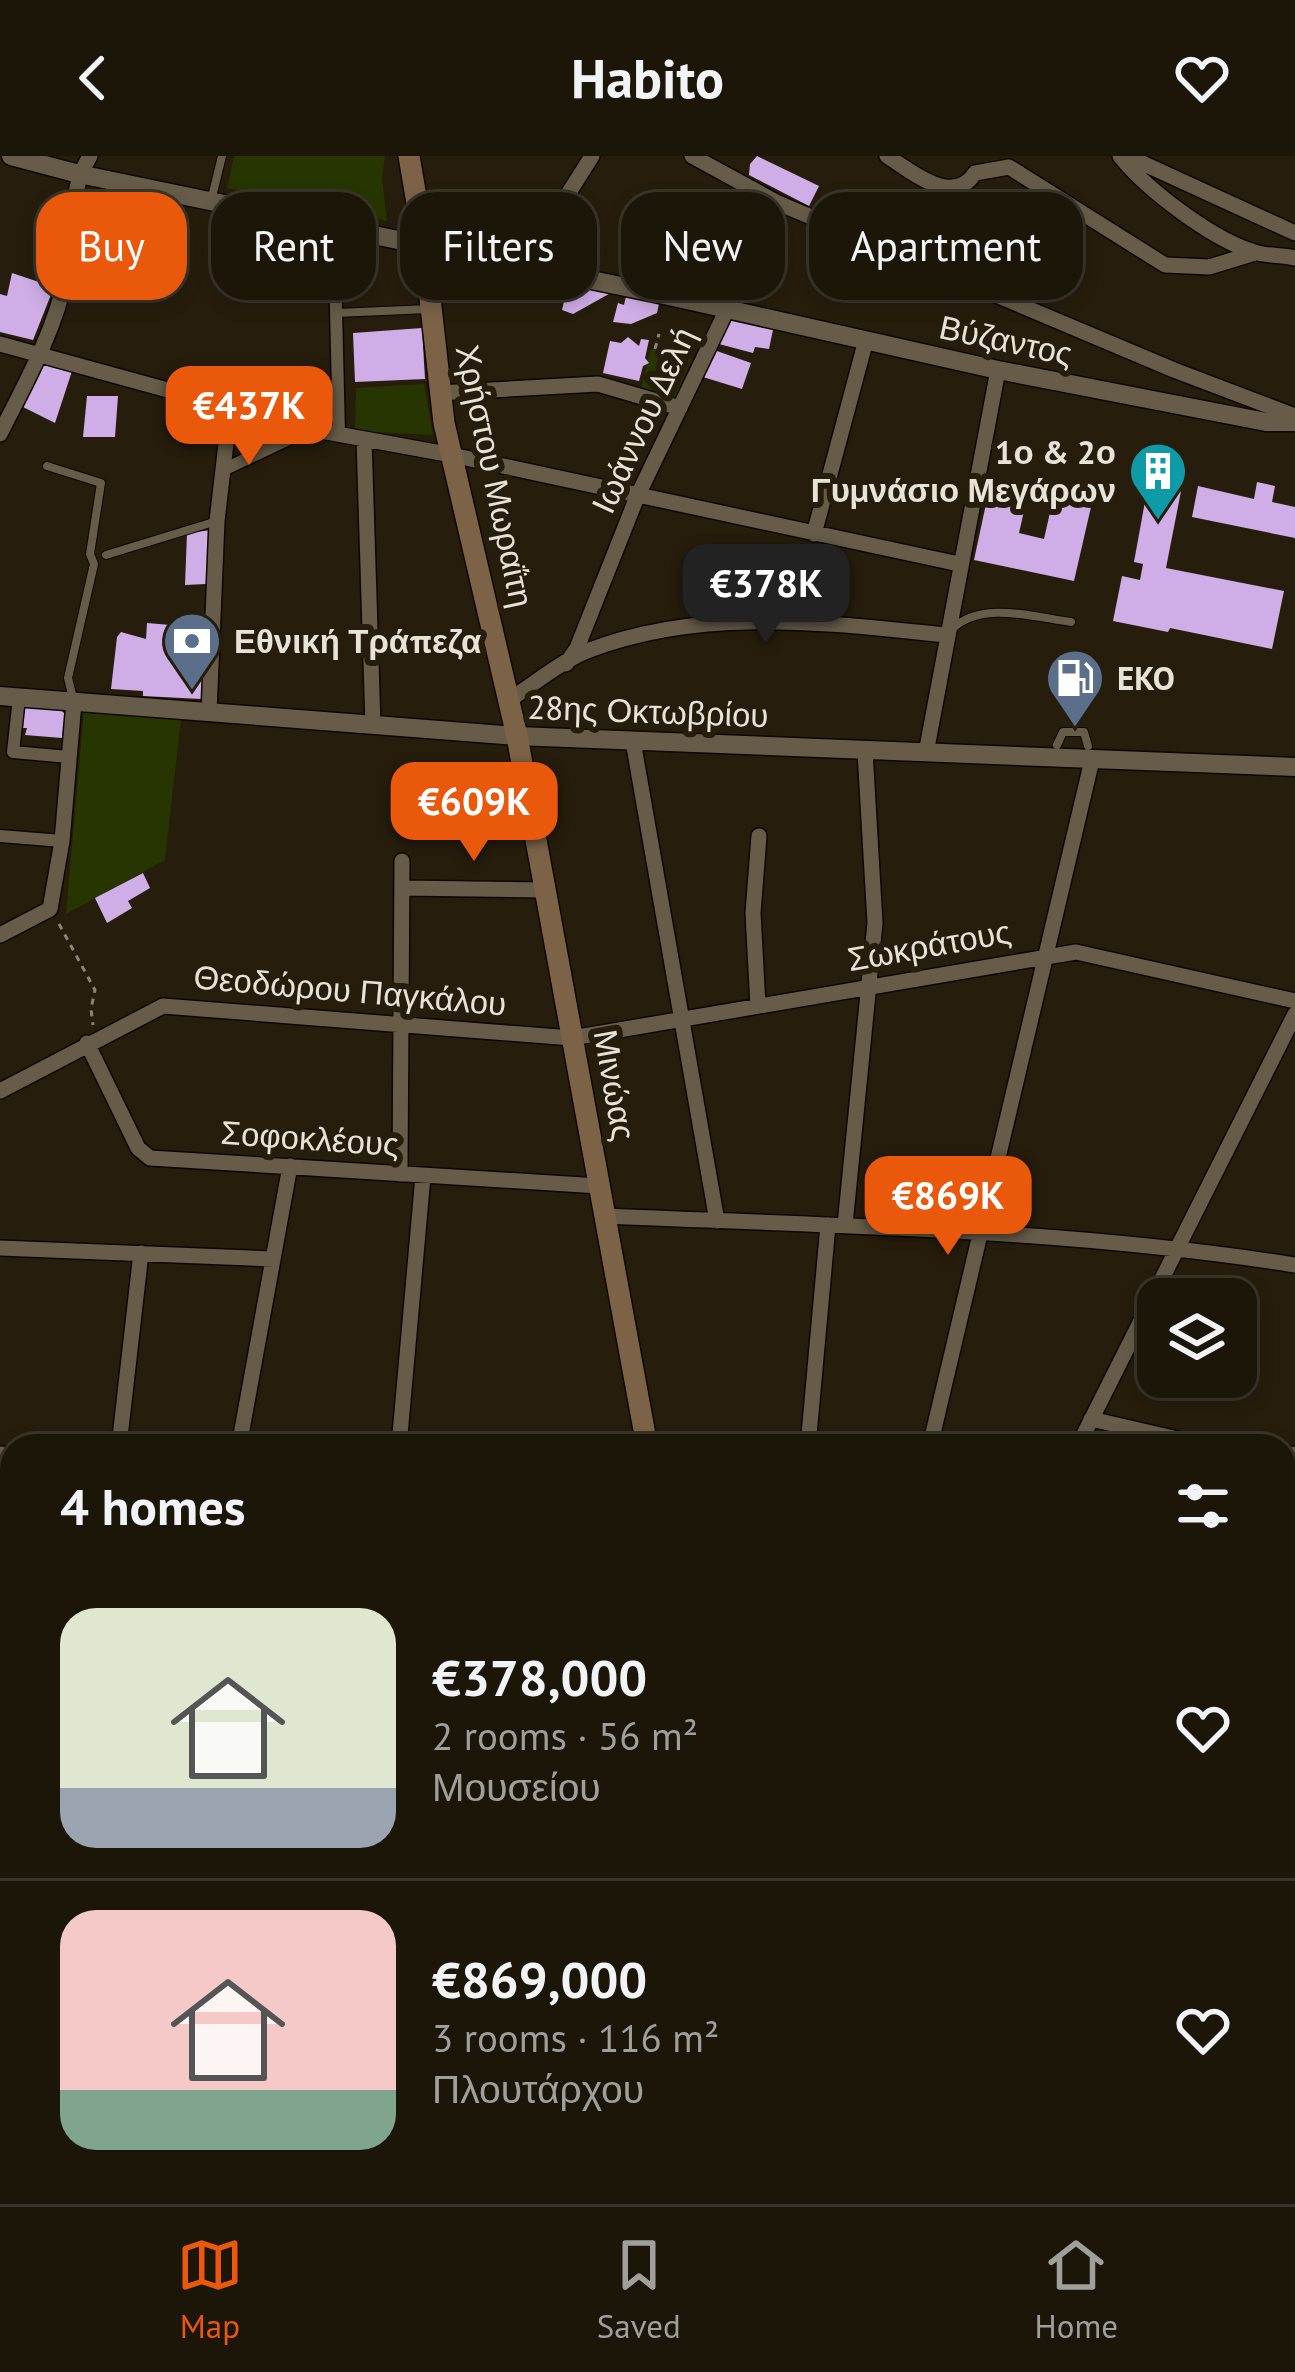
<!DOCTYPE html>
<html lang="en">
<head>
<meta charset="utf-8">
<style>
  body { margin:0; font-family:"PT Sans",sans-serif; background:#292317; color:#f1f3f6; height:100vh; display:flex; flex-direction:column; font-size:45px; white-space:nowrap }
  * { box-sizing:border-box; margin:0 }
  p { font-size:39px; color:#a09f9c }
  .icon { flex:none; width:66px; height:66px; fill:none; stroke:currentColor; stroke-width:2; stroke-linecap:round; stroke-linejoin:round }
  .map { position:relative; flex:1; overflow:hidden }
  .side { position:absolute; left:0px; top:1278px; width:1296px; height:771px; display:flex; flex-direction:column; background:#1c1609; border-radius:36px 36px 0 0; box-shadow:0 6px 18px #0003,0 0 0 3px #3a352a }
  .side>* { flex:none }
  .banner { position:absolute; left:36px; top:36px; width:1224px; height:108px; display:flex; gap:24px }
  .tools { position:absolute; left:1137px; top:1122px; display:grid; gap:24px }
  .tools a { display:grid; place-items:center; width:120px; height:120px; border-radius:24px; background:#1c1609; box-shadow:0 6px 18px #0003,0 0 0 3px #3a352a; font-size:60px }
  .price { position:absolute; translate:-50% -102px; padding:0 27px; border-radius:24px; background:#ea580c; color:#fff; font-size:39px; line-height:78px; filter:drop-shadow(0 3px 6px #0008) }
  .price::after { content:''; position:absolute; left:50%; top:72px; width:36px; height:27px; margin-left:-18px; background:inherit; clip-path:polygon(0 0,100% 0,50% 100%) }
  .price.on { background:#222; color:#fff }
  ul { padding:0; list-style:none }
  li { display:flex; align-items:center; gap:36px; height:300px; padding:0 60px }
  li+li { border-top:3px solid #3a352a }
  li span { display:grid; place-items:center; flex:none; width:336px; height:240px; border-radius:36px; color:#555 }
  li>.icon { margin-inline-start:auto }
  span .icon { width:144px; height:144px; fill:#fffc; stroke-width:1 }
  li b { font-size:51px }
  h2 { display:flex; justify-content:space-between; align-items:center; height:144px; padding:0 60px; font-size:51px }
  .chip { padding:0 42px; border-radius:36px; background:#1c1609; box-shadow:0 6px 18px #0003,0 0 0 3px #3a352a; font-size:42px; line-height:108px }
  .chip.on { background:#ea580c; color:#fff }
  header { display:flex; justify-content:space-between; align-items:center; height:156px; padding:0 60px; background:#1c1609; font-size:54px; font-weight:700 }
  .menu { display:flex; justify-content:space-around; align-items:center; height:168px; border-top:3px solid #3a352a; background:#1c1609; font-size:33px; color:#a09f9c }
  .menu a { display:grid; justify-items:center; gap:6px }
  .menu .on { color:#ea580c }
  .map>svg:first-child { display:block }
  .green { fill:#273601 }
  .building { fill:#cfaee8 }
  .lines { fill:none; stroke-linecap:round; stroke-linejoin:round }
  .service-casing { stroke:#0f0700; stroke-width:10 }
  .pedestrian-casing { stroke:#0f0700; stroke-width:15 }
  .minor-casing { stroke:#0f0700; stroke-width:18 }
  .tertiary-casing { stroke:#0f0700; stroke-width:21 }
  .secondary-casing { stroke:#0f0700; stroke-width:24 }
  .path { stroke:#8c8577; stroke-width:3; stroke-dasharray:6 6; stroke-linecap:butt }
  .service { stroke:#665c49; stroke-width:8 }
  .pedestrian { stroke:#665c49; stroke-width:12 }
  .minor { stroke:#665c49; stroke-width:15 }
  .tertiary { stroke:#665c49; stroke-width:18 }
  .secondary { stroke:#7c6348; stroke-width:21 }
  .labels { text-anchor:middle; stroke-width:12; stroke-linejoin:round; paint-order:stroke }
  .street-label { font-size:33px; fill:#e8e3d8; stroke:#261d0c }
  .poi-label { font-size:33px; font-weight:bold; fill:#e8e3d8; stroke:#261d0c; text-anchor:start }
</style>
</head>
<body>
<header><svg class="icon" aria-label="back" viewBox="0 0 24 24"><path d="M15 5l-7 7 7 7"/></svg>Habito<svg class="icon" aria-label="heart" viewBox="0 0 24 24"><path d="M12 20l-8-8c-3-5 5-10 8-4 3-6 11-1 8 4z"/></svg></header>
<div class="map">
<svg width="1295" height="2048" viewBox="0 0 1295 2048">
  <rect width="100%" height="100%" fill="#261d0c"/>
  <path class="green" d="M234 0H385L382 23 387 65 227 32Z
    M651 193 692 203 675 242 641 232Z
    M424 228 433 279 355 275 356 232Z
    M84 554 181 564 165 704 66 758Z"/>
  <path class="building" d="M757 0 819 30 809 50 749 19 750 8Z
    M12 117 54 131 33 184 0 176V138L7 140Z
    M569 125 616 134 573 158 562 154Z
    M627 136 660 143 657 157 631 168 613 166 618 147 624 149Z
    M732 156 774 169 769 193 755 191 753 197 719 188Z
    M422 172 425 223 355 226 353 177Z
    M628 181 639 190 641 183 649 184 645 202 649 207 643 210 639 225 603 217 610 185 621 187Z
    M714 194 751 207 742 233 703 221Z
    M41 203 73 212 55 267 19 249Z
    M87 240H118L115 281H83Z
    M1150 318 1183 325 1166 412 1284 435 1272 493 1170 472 1168 476 1113 465 1122 420 1140 424 1143 408 1134 406Z
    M1257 326 1275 330 1272 346 1295 351V382L1192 361 1198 330 1254 343Z
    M989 334 1027 342 1019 377 1044 383 1053 343 1091 351 1074 425 974 404Z
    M212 374 206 428 185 429 187 377Z
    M147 467 206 472 201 543 143 540V535L111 533 117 481 121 476 146 483Z
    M23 550 60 553 65 558 62 582 25 579 27 572H20Z
    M143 717 150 732 128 745 132 752 107 767 95 742Z"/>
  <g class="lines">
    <g class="service-casing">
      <path id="service" d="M211 45 222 0
        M336 157 429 153
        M47 310 101 327 90 398 94 408 68 522 74 546
        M106 399 217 365
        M951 474C980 444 1034 461 1071 466
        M1057 589 1063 576H1084L1088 590"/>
    </g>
    <g class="pedestrian-casing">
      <path id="pedestrian" d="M334 69 339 278
        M223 314 310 273
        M19 542 13 596 69 601
        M0 680 62 685"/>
    </g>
    <g class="minor-casing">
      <path id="minor" d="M692 0 778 47 1174 214 1295 260
        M887 0C912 16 953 51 975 17L1009 11 1165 109 1209 111 1255 97
        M1120 0C1147 34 1215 86 1258 97 1270 100 1283 99 1295 102
        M1127 0 1295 77
        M522 111 592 0
        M0 188 310 273 452 299 959 408
        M438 237 598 228 680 252
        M0 278C25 228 55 175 66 120 73 80 68 35 90 0
        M364 283 373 569
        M814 378 866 184
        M566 508 577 492 637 341 778 47
        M509 544C534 528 560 506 587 495 703 450 827 467 946 479
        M209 556 217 365 230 253
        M633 585 717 1065
        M926 597 998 214
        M403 732 545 734
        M0 779 50 753 62 685 74 546
        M758 850 753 757 759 680
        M87 887 138 992 150 1002 599 1030
        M0 935 163 850 572 882 1076 796 1295 845
        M400 1018 402 705
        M605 1060C835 1070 1067 1073 1295 1109
        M845 1069 875 767 865 595
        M0 1092 273 1103
        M1091 1263 1208 1290
        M119 1290 141 1097
        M239 1290 290 1010
        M399 1290 423 1020
        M808 1290 828 1069
        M930 1290 1092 604
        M1078 1290 1295 858
        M0 1298 12 1299
        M1284 1301 1295 1298
        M0 1436 12 1438
        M1284 1586 1295 1571
        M0 1667 12 1689
        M0 1703 12 1705
        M0 1905 12 1917
        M89 2037 94 2048
        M201 2037 207 2048
        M534 2037 585 2048
        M434 2048 437 2037
        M621 2048 624 2037
        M1008 2048 1014 2037"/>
    </g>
    <g class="tertiary-casing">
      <path id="tertiary" d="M11 0 79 18 669 140 998 214 1266 266H1295
        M0 540 517 580 1295 611"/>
    </g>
    <g class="secondary-casing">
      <path id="secondary" d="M409 0 424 88 444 267 517 580 647 1290
        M1284 1435 1295 1422
        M768 2048 779 2037"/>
    </g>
    <path class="path" d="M655 193 659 178
      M59 768 95 834 91 853 93 869"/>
    <use href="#service" class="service"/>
    <use href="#pedestrian" class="pedestrian"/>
    <use href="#minor" class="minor"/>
    <use href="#tertiary" class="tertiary"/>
    <use href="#secondary" class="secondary"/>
  </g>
  <defs>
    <g id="building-pin" transform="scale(3)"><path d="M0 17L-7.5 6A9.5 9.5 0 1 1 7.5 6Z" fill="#0f9aa8" stroke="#261d0c"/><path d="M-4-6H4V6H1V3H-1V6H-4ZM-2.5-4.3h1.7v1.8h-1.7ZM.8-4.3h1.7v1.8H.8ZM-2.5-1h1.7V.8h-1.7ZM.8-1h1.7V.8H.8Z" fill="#fff"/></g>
    <g id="bank-pin" transform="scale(3)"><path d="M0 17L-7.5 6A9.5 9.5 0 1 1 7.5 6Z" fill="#5c6f8a" stroke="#261d0c"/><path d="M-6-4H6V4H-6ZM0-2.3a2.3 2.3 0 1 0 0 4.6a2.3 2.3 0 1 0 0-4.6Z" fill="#fff"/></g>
    <g id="fuel-pin" transform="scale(3)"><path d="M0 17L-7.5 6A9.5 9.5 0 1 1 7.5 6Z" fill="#5c6f8a" stroke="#261d0c"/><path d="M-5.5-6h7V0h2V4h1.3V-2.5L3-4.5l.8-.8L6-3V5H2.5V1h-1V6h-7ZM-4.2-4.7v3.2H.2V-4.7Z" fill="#fff"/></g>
  </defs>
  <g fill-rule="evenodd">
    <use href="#building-pin" x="1158" y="315"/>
    <use href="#bank-pin" x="192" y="485"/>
    <use href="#fuel-pin" x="1075" y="522"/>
  </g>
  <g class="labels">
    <g class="street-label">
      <text transform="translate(1006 184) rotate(12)" y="12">Βύζαντος</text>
      <text transform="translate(643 264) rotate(-65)" y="12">Ιωάννου Δελή</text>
      <text transform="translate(495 320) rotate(78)" y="12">Χρήστου Μωραΐτη</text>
      <text transform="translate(648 555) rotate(2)" y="12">28ης Οκτωβρίου</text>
      <text transform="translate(929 789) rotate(-10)" y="12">Σωκράτους</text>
      <text transform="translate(350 834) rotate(5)" y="12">Θεοδώρου Παγκάλου</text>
      <text transform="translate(615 929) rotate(80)" y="12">Μινώας</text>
      <text transform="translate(310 982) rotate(4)" y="12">Σοφοκλέους</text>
    </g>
    <g class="poi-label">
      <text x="1116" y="308" text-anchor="end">1ο &amp; 2ο<tspan x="1116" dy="38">Γυμνάσιο Μεγάρων</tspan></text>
      <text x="234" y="497">Εθνική Τράπεζα</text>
      <text x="1117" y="534">EKO</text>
    </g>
  </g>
</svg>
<div class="tools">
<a><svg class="icon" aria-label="layers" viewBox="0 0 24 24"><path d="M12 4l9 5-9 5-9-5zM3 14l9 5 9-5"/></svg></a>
</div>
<b class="price" style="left:249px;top:312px">€437K</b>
<b class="price on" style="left:766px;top:490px">€378K</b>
<b class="price" style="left:474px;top:708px">€609K</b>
<b class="price" style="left:948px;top:1102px">€869K</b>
<div class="banner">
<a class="chip on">Buy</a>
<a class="chip">Rent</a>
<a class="chip">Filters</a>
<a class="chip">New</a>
<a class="chip">Apartment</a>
</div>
<section class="side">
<h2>4 homes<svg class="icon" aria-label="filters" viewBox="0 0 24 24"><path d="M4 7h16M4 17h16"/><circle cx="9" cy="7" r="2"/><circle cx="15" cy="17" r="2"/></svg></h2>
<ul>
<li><span style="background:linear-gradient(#dfe7d0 75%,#9aa5b1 0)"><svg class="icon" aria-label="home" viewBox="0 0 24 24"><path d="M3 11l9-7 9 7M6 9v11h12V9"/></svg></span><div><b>€378,000</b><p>2 rooms · 56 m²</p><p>Μουσείου</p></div><svg class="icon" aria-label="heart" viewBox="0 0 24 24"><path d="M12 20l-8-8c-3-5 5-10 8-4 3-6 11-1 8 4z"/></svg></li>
<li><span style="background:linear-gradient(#f6c9c9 75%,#7fa58c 0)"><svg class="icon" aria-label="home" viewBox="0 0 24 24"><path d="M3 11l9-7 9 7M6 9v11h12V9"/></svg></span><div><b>€869,000</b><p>3 rooms · 116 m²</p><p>Πλουτάρχου</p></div><svg class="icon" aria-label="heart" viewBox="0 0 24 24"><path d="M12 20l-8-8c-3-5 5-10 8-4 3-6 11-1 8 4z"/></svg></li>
</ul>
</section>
</div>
<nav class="menu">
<a class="on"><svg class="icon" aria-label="map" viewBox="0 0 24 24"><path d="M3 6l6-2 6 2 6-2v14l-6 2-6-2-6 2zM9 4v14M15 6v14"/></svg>Map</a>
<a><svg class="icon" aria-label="saved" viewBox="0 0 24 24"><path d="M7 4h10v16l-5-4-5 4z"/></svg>Saved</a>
<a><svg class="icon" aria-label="home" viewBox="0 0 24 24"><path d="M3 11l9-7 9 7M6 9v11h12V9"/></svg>Home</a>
</nav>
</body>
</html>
